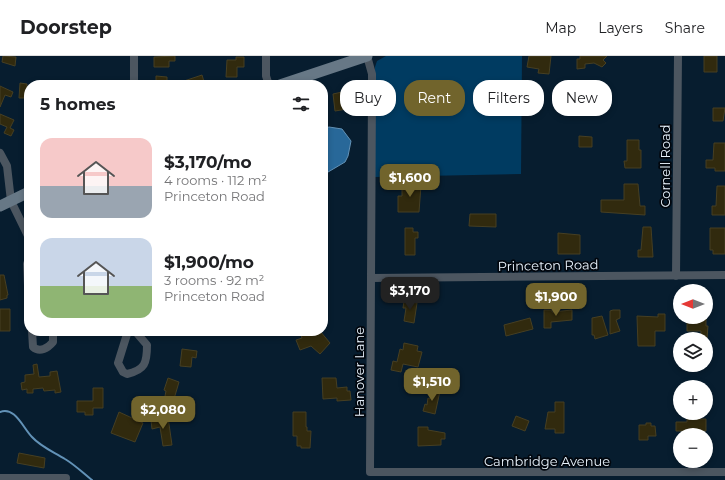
<!DOCTYPE html>
<html lang="en">
<head>
<meta charset="utf-8">
<style>
  body { margin:0; font-family:Montserrat,sans-serif; background:#f2f2f2; color:#202124; height:100vh; display:flex; flex-direction:column; font-size:15px; white-space:nowrap }
  * { box-sizing:border-box; margin:0 }
  p { font-size:13px; color:#757577 }
  .icon { flex:none; width:22px; height:22px; fill:none; stroke:currentColor; stroke-width:2; stroke-linecap:round; stroke-linejoin:round }
  .map { position:relative; flex:1; overflow:hidden }
  .panel { position:absolute; left:24px; top:24px; width:304px; height:256px; display:flex; flex-direction:column; background:#fff; border-radius:16px; box-shadow:0 2px 6px #0003 }
  .panel>* { flex:none }
  .hud { position:absolute; left:340px; top:24px; width:325px; height:36px; display:flex; gap:8px }
  .needle { width:26px; rotate:270deg }
  .fabs { position:absolute; left:673px; top:228px; display:grid; gap:8px }
  .fabs a { display:grid; place-items:center; width:40px; height:40px; border-radius:50%; background:#fff; box-shadow:0 2px 6px #0003; font-size:20px }
  .price { position:absolute; translate:-50% -34px; padding:0 9px; border-radius:8px; background:#71642c; color:#fff; font-size:13px; line-height:26px; filter:drop-shadow(0 1px 2px #0008) }
  .price::after { content:''; position:absolute; left:50%; top:24px; width:12px; height:9px; margin-left:-6px; background:inherit; clip-path:polygon(0 0,100% 0,50% 100%) }
  .price.selected { background:#222; color:#fff }
  ul { padding:0; list-style:none }
  li { display:flex; align-items:center; gap:12px; height:100px; padding:0 16px }
  li span { display:grid; place-items:center; flex:none; width:112px; height:80px; border-radius:12px; color:#555 }
  li>.icon { margin-inline-start:auto }
  span .icon { width:48px; height:48px; fill:#fffc; stroke-width:1 }
  li b { font-size:17px }
  h2 { display:flex; justify-content:space-between; align-items:center; height:48px; padding:0 16px; font-size:17px }
  .tag { padding:0 14px; border-radius:16px; background:#fff; box-shadow:0 2px 6px #0003; font-size:14px; line-height:36px }
  .tag.selected { background:#71642c; color:#fff }
  header { display:flex; align-items:center; gap:24px; box-sizing:border-box; height:56px; padding:0 20px; background:#fff; border-bottom:1px solid #e0e0e0 }
  header strong { font-size:19px }
  nav { display:flex; gap:22px; margin-inline-start:auto; font-size:14px }
  .map>svg:first-child { display:block }
  .green { fill:#003b61 }
  .water { fill:#286899; stroke:#6292b7 }
  .lines { fill:none; stroke-linecap:round; stroke-linejoin:round }
  .stream { stroke:#6292b7; stroke-width:2 }
  .building { fill:#312a0e; stroke:#463f23 }
  .minor { stroke:#4c5660; stroke-width:8 }
  .secondary { stroke:#677886; stroke-width:11 }
  .labels { text-anchor:middle; stroke-width:3.5; stroke-linejoin:round; paint-order:stroke }
  .street-label { font-size:13px; fill:#e8f3fd; stroke:#02070e }
</style>
</head>
<body>
<header>
<strong>Doorstep</strong>
<nav><a>Map</a><a>Layers</a><a>Share</a></nav>
</header>
<div class="map">
<svg width="725" height="424" viewBox="0 0 725 424">
  <rect width="100%" height="100%" fill="#071d2f"/>
  <path class="green" d="M386 0H522L521 118 375 121V11L377 5Z"/>
  <path class="water" d="M329 71 342 73 351 85 348 100 345 106 323 119V73Z"/>
  <g class="lines">
    <path class="stream" d="M0 356C15 350 23 372 32 381 41 391 54 396 65 403 75 409 83 417 92 424"/>
  </g>
  <path class="building" d="M3 0 16 1 15 10 2 6Z
    M175 0V5H169V11H154V1Z
    M529 0H551L549 18 538 17 539 13 527 11Z
    M580 0H607L603 4 606 7 602 11 594 7 585 8V12L577 13V3H580Z
    M704 0H717V16H704Z
    M236 1H244V11H237V21H226L227 4H236Z
    M202 19 205 29H186L184 25Z
    M156 20 167 21V29H156Z
    M20 27 27 28V31H29V38H25L24 42H19Z
    M0 30 13 36 11 41 5 39 0 51Z
    M342 36 343 44 352 42 354 52 335 55 333 38Z
    M713 52H725L723 65H713Z
    M0 58 14 64 10 72 14 74 11 80 4 77 7 71 0 68Z
    M579 80 592 81V91H579Z
    M627 84H639V94H641V112H625L624 105H627Z
    M714 87H725V115H715V112H706V104H713Z
    M402 127 421 129 419 156H398V140H402Z
    M624 128H638L640 150H645V159L601 156V144H624Z
    M717 130H725V159H712V150H716Z
    M470 158H496V171L469 170Z
    M643 171H651L653 201H638V194H641Z
    M405 172H413V176H418V182H415V199H405Z
    M710 172H725V198H713V194H710Z
    M558 177 580 179V198H558Z
    M0 219H4L8 239H7V242L0 244Z
    M404 245 417 247 414 267 404 265 406 252H403Z
    M0 253H10V275H0Z
    M544 254H552V256L572 254V264L551 266V272H544Z
    M613 254H620V262L616 264 620 275 610 278V255Z
    M658 258H665V275H655V290H638L637 260 658 261Z
    M602 260 608 279 595 283 594 279H592V262Z
    M687 261H706V270H708L707 282H701V275H687Z
    M530 262 533 273 506 280 504 269Z
    M300 275H320L330 287 320 298 311 290 300 294 296 284 302 282Z
    M404 287 418 290 417 295 422 296 418 311 403 308 401 316 391 314 393 305 397 306 400 293 403 294Z
    M182 293 197 295 196 302 192 301 191 311 180 310Z
    M37 308 39 321 50 320V316L57 315 61 336 55 337V334L44 335 43 332 33 333V337H27V333L22 334 21 327 25 326V319L34 318 33 309Z
    M168 322 179 326 174 343 165 340 166 335 164 334Z
    M322 322H336L337 332 347 331V335H350L351 344 337 345V342L323 343Z
    M93 332H103V352H93V359H85V356H77V345H93Z
    M432 333 440 335 435 358 423 355 425 348 427 349 428 342 430 343Z
    M555 346H564V377H555V373H545L548 356H555Z
    M119 356 143 367 135 386 111 377Z
    M293 356H306V371H307V375H311L310 392H301V390H297V380H293Z
    M516 360 529 365 525 375 512 370Z
    M168 361 172 389 163 390 160 371 152 373 151 364Z
    M687 363H706V375H676V366H687Z
    M646 367H651V370H655L656 380H648V384H639V369H646Z
    M418 371H428V374L445 377V383H441V389L418 390Z
    M19 397 45 402 44 412 17 407Z"/>
  <g class="lines">
    <path class="minor" d="M134 0V29
      M266 0V20L269 29
      M367 0 372 18V29L370 416H725
      M0 97 7 110 11 145 29 182
      M29 203 27 208 29 252
      M676 220 678 0
      M371 222 725 219
      M32 275 33 291C40 297 48 292 53 286V275
      M128 275 118 307 123 316 127 318C145 314 147 307 147 289L135 275
      M0 422H66"/>
    <path class="secondary" d="M280 29 367 0
      M0 150 29 136"/>
  </g>
  <g class="labels">
    <g class="street-label">
      <text transform="translate(665 110) rotate(-90)" y="5">Cornell Road</text>
      <text transform="translate(548 209) rotate(-1)" y="5">Princeton Road</text>
      <text transform="translate(359 316) rotate(-90)" y="5">Hanover Lane</text>
      <text x="547" y="410">Cambridge Avenue</text>
    </g>
  </g>
</svg>
<div class="fabs">
<a><svg class="needle" viewBox="-14 -14 28 28"><path d="M0-13l5 13h-10z" fill="#e53935"/><path d="M0 13l5-13h-10z" fill="#757577"/></svg></a>
<a><svg class="icon" aria-label="layers" viewBox="0 0 24 24"><path d="M12 4l9 5-9 5-9-5zM3 14l9 5 9-5"/></svg></a>
<a>+</a>
<a>−</a>
</div>
<b class="price" style="left:410px;top:142px">$1,600</b>
<b class="price selected" style="left:410px;top:255px">$3,170</b>
<b class="price" style="left:556px;top:261px">$1,900</b>
<b class="price" style="left:432px;top:346px">$1,510</b>
<b class="price" style="left:163px;top:374px">$2,080</b>
<div class="hud">
<a class="tag">Buy</a>
<a class="tag selected">Rent</a>
<a class="tag">Filters</a>
<a class="tag">New</a>
</div>
<section class="panel">
<h2>5 homes<svg class="icon" aria-label="filters" viewBox="0 0 24 24"><path d="M4 7h16M4 17h16"/><circle cx="9" cy="7" r="2"/><circle cx="15" cy="17" r="2"/></svg></h2>
<ul>
<li><span style="background:linear-gradient(#f6c9c9 60%,#9aa5b1 0)"><svg class="icon" aria-label="home" viewBox="0 0 24 24"><path d="M3 11l9-7 9 7M6 9v11h12V9"/></svg></span><div><b>$3,170/mo</b><p>4 rooms · 112 m²</p><p>Princeton Road</p></div></li>
<li><span style="background:linear-gradient(#c9d6e8 60%,#8fb573 0)"><svg class="icon" aria-label="home" viewBox="0 0 24 24"><path d="M3 11l9-7 9 7M6 9v11h12V9"/></svg></span><div><b>$1,900/mo</b><p>3 rooms · 92 m²</p><p>Princeton Road</p></div></li>
</ul>
</section>
</div>
</body>
</html>
